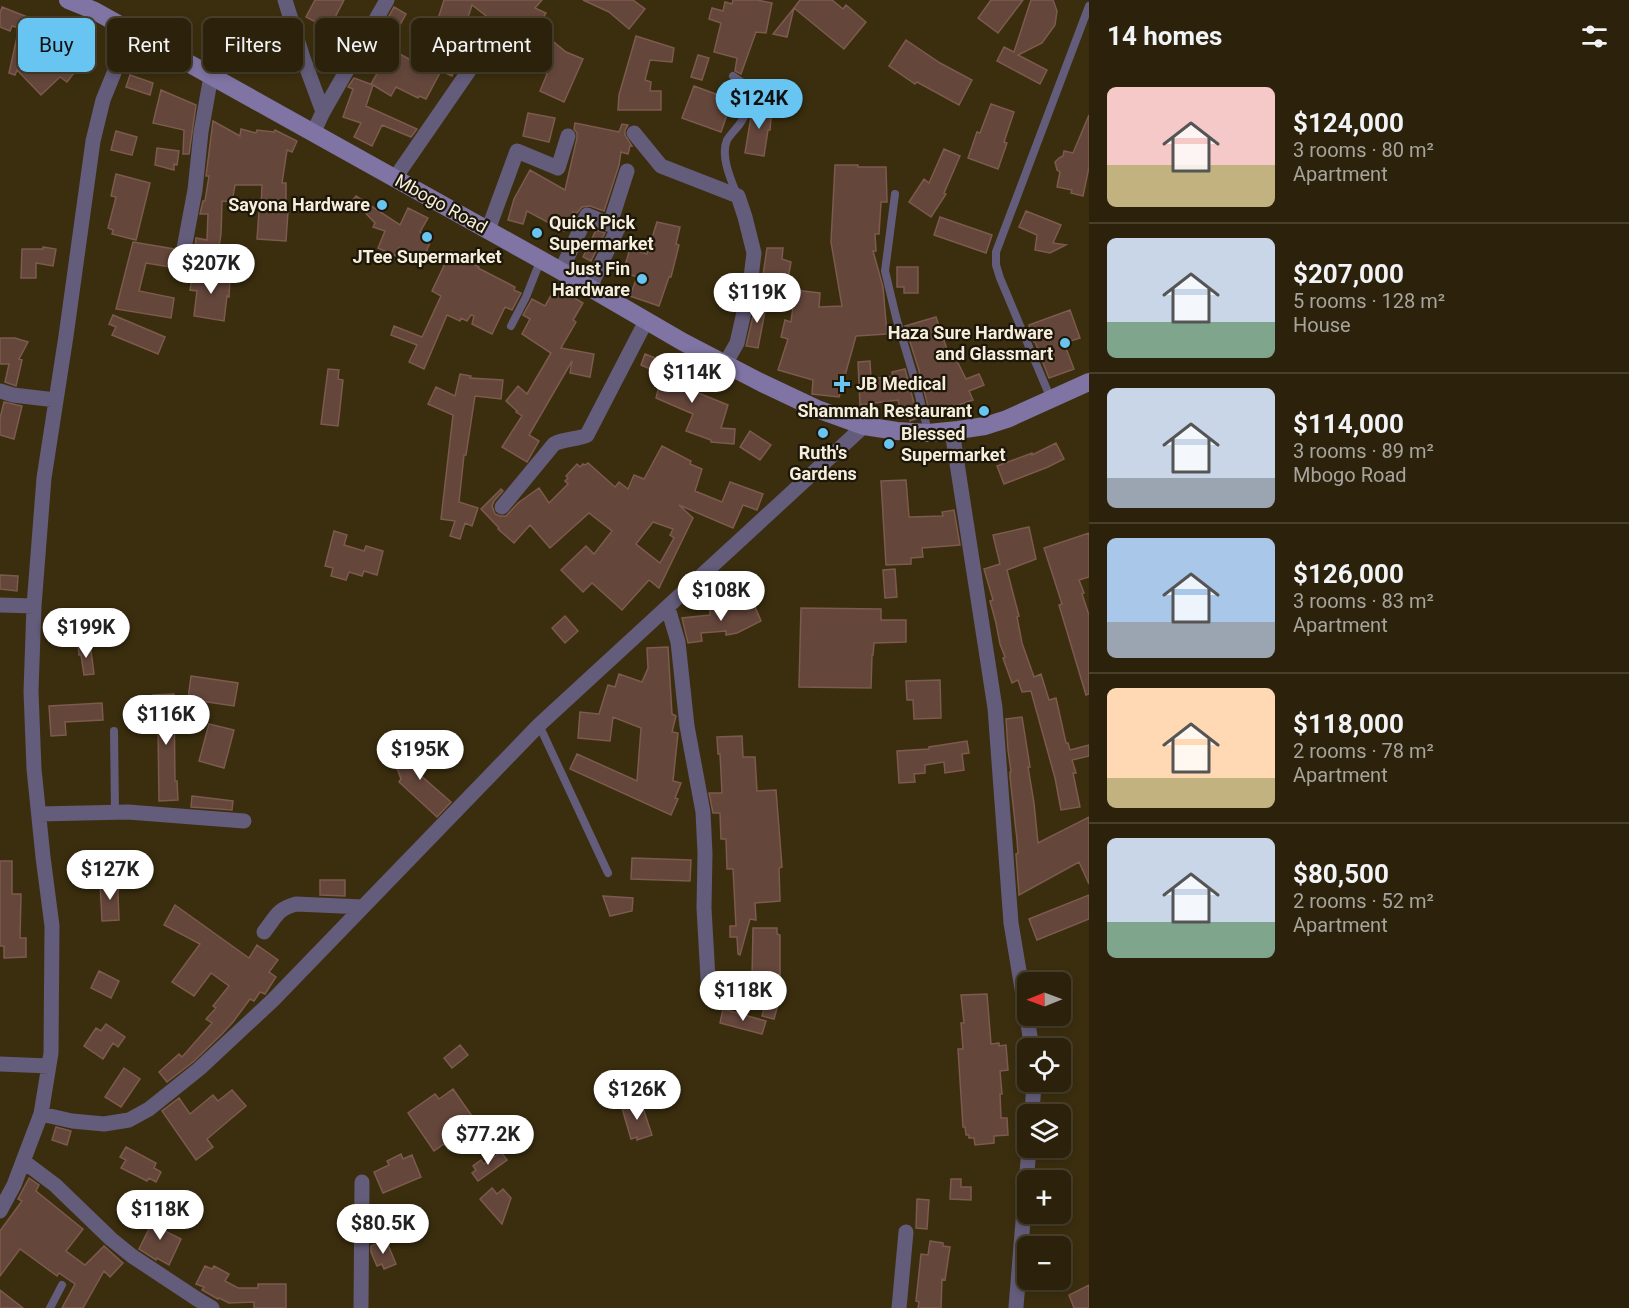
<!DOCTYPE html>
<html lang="en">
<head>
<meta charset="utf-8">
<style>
  body { margin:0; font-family:Roboto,sans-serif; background:#382f19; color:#f1f3f6; height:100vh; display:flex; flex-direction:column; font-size:22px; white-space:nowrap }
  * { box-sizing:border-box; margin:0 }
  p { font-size:20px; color:#a6a49d }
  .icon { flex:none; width:33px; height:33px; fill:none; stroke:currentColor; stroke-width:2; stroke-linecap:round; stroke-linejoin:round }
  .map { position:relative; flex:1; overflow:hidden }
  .side { display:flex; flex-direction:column; background:#2c220b; width:540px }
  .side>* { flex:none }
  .guide { position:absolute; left:18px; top:18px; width:570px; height:54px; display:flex; gap:12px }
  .needle { width:39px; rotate:269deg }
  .tools { position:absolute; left:1017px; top:972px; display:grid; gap:12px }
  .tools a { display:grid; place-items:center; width:54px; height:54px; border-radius:9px; background:#2c220b; box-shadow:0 3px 9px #0003,0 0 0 2px #483f2c; font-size:30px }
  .price { position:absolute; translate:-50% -51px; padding:0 14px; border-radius:21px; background:#fff; color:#222; font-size:20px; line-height:39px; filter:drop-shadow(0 2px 3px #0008) }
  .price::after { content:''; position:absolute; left:50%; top:36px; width:18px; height:14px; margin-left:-9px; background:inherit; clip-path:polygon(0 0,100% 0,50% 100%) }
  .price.active { background:#68c4f0; color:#111 }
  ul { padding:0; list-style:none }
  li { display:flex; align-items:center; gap:18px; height:150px; padding:0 18px }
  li+li { border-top:2px solid #483f2c }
  li span { display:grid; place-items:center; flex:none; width:168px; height:120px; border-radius:9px; color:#555 }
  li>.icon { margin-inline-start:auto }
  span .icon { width:72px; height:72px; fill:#fffc; stroke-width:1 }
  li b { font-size:26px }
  h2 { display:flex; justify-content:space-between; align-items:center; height:72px; padding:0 18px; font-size:26px }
  .chip { padding:0 21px; border-radius:9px; background:#2c220b; box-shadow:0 3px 9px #0003,0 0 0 2px #483f2c; font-size:21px; line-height:54px }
  .chip.active { background:#68c4f0; color:#111 }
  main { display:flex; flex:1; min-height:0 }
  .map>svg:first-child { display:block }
  .building { fill:#64463b; stroke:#7c5a4d; stroke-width:1.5; fill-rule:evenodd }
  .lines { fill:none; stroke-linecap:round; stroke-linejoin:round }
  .service { stroke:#635c7a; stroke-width:8 }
  .minor { stroke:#635c7a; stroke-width:15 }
  .secondary { stroke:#7f74a3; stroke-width:18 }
  .poi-dot { fill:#68c4f0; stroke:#1d170a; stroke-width:2 }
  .labels { text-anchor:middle; stroke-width:4.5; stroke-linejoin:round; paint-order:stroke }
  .street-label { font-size:18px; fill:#f6eedd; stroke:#1d170a }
  .poi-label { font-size:18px; font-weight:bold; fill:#f6eedd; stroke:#1d170a; text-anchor:end }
</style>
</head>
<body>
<main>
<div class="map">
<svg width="1089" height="1308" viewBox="0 0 1089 1308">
  <rect width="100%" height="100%" fill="#3b2e0f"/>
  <path class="building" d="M315 0H344L329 29 306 17Z
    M444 0H542L535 8 546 13 537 28 566 52 583 59 564 102 540 91 547 74 499 34 503 29 472 5 458 48 462 49 452 76 441 71 426 99 419 96 418 98 396 87 391 96 373 85 366 106 417 129 411 137 382 125 372 146 354 137 361 123 343 117 353 89 348 87 354 78 373 85 371 84 391 49 416 63 418 59 421 61 430 37 432 38Z
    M583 0H633L645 9 629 29 609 12Z
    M733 0H757L772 3 766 33 756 32 741 74 735 71 737 58 714 52 721 23 709 19 712 8 723 11 725 2 732 4Z
    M800 0H832L843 9 846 5 866 22 844 49 794 8Z
    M991 0H1023L998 33 978 18Z
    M1031 0H1053L1057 11 1055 25 1042 43 1018 55 1047 70 1040 84 997 61 1004 47 1014 52Z
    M2 7 35 20 21 60 50 27 71 44 64 54 80 65 67 82 60 77 41 95 17 70 15 75 9 73 19 28 12 26 10 31 0 27V13Z
    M394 7 406 14 397 30 385 23Z
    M794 8 787 37 773 34Z
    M636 36 674 48 672 62 650 60 645 80 651 82 650 91H661V110H618L619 95Z
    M906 40 940 63 972 80 959 105 917 82 915 84 889 66Z
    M698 55 709 58 702 80 691 77Z
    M130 75 153 83 150 95 126 87Z
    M694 86 732 100 721 132 682 118Z
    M161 90 196 105 189 154H183L184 130 153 123Z
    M991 104 1014 112 1004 142 1007 143 998 169 968 158 977 132 980 133Z
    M755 105 772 106 770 130H768L764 156 745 153 751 117Z
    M528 113 555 118 549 142 523 136Z
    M1089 115V167L1083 196 1071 193 1072 190 1057 187 1060 172 1057 170 1055 162 1059 158 1063 156 1064 151 1073 153Z
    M213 121 240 136 241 129 256 133 257 130 274 132 275 130 297 141 292 152 287 150 282 183H286V212H288L286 241 257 239 259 211H261L262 185H235L232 202 222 201 221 234 218 252 195 248 196 238 207 240 208 214H200L203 201H205L209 176H206Z
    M575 123 619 132 622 124 628 125 625 130V135L632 146H630L628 154 621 152 619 165 604 211 590 206 582 207 577 213 573 212 564 231 527 211 523 224 508 220 514 199 530 170 565 190 577 138V133L574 129Z
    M116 131 137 137 132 155 111 150Z
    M157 148 179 151 177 165 174 164V170L155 165Z
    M944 149 960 156 944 193 946 194 931 217 909 202 924 179 929 183Z
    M835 165H858V167H886L887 202H881L879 234H875L876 251H873L883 287 887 334 856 336 839 397 812 394 813 380 778 370 788 339 781 337 785 320 791 322 795 290 820 293 819 307 842 306 831 242Z
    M116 174 150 183 136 240 112 234 113 230 108 228 116 197 111 196Z
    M356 196 400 225 408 208 428 218 420 232 432 238 423 259 399 248 396 256 378 248 385 231 373 227 375 223 353 200Z
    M1026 211 1061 225 1053 243 1066 245 1050 253 1035 250 1037 235 1019 227Z
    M940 217 992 235 986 253 934 235Z
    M657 222 680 227 676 244 679 245 671 277H669L659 306 630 296 637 277 623 272 630 249 647 254Z
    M596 230 605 233 591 261 583 257Z
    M133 242 174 249V257L177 262 176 268 146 263 139 291 174 298 171 318 116 309Z
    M43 247 56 249 53 266 36 263V278H21L22 249H43Z
    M767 248H783L782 259 791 262 786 290 762 282Z
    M451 251 479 267 478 268 515 287 514 290 521 293 512 310 505 307 492 334 472 324 474 316 471 315 467 321 461 318 460 321 447 315 424 369 409 362 417 345 391 335 394 326 422 337 441 296 432 291Z
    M897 267H918V293H904V287H897Z
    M193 272 208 275 230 276 229 297 227 296 224 321 194 316 197 291 190 290Z
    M556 287 583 303 573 320 576 322 561 348 594 354 590 377 570 373 572 361 529 435 539 441 527 462 502 447 522 416 516 412 517 411 506 401 518 386 527 394 551 353 522 334 530 319 523 315 532 299 545 306Z
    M757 299 767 301 758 348 746 346Z
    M1070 310 1080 338 1064 343 1074 369 1049 378 1035 342H1034L1028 330 1030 329 1029 325Z
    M113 315 165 337 158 354 112 335 116 327 109 324Z
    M936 317 949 355 953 353 966 379 979 374 984 385 969 391 973 400 930 414 918 367 905 326Z
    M0 338H15L28 342 19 359 22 360 16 386 5 382 9 364H0Z
    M645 354 680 368 674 383 728 405 721 428 735 429 734 444 711 442V440L686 431 693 414 656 398 662 374 641 365Z
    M870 361 871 379 893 376 892 372 905 369 918 418 910 421V410L901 412 898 400 860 405 858 362Z
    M328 369 339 370 338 379 343 380 338 426 321 424Z
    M460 374 471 376 470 378 503 380 501 399 475 396 466 455H464L459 502 478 508 472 526 465 523 460 539 450 536 455 521 441 519 453 415 428 404 436 387 455 396Z
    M4 402 22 406 14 439 0 435V418Z
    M750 431 771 445 760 460 740 447Z
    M1056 443 1064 459 1048 467 1004 484 997 466 1032 453V455Z
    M662 446 691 461 690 464 702 469 695 491 722 502 730 482 763 494 757 510 743 505 733 528 679 505 693 518 659 588 649 580 622 610 592 583 583 592 561 570 586 546 594 554 612 531 589 513 550 548 530 525 514 543 498 529 499 528 481 509 501 489 503 491 494 501 492 506 495 514 500 516H506L518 503 539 488 549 503 568 484 565 481 568 478 566 476 577 464 580 467 583 464 585 465 588 463 615 487 619 482 628 489 634 475 644 479ZM653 522 673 529 670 535 674 538 660 563 636 544Z
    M906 480 909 517 943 516 942 512 954 510 960 545 922 548 923 557 911 558V564L886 565 881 481Z
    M1029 527 1036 559 1007 570 1019 616 1017 617 1022 643 1034 677 1041 674 1049 700 1056 698 1066 743H1068L1070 750 1089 745V756L1072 760 1076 773H1073L1080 807 1061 810 1055 778 1031 691 1022 692 1018 680 1012 683 1003 658 1005 657 1000 644 996 623 990 601 993 600 984 569 1000 564 993 535Z
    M334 531 347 535 344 545 364 551 366 546 383 551 377 575 364 571 362 576 349 572 346 580 331 576 333 568 325 566Z
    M1089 533V577L1079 580 1084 593 1082 594 1089 615V694L1086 695 1059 605 1062 604 1044 548Z
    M895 569 897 597 885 598 883 570Z
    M0 575 18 576 17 591 0 589Z
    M753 602 761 621 737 633 726 635V631L701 633 702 641 688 643 682 618 710 615V609H727L743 603 745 606Z
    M801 608 881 609V620H906V642L874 643 873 655H872L871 688 799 687Z
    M565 616 578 631 565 643 552 628Z
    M90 643 94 674 84 675 81 655H79L78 645Z
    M668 647 672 714 676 716 672 732 678 733 673 781 681 783 675 798 678 799 671 815 570 769 577 754 637 781 641 728 613 717 610 741 578 738 580 712 599 714 608 685 615 687 619 674 642 682 648 668 647 648Z
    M191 676 238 683 234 706 188 699Z
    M940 680 941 718 914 719 913 700H907L906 681Z
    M174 694 175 781H177L178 800 159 801 158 729H154L153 695Z
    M102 703 103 720 65 722 66 735 51 736 49 706Z
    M1022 717 1030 767H1028L1034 803 1038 843 1089 817V884L1079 862 1019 895 1016 854 1018 853 1017 840 1010 777V772H1011L1008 750 1006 719Z
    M209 724 234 730 224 768 199 761Z
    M742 736 743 757H755L757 791 776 790 782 867 779 868 780 901 755 903 756 920 750 919 740 955 738 954 737 937H730V926H736L733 869H727L726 839H721L720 813H713L709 793H722L720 754H718L717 737Z
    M967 741 969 753 962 754 964 770 945 773 944 762 925 765V773L914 774 915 782 899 783 897 751 929 749V747Z
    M423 742 429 752 410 766 451 802 437 817 399 782 401 779 393 757 410 751Z
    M192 796 233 801 232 810 191 807Z
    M632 858 691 860 690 881 631 879Z
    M0 861H12V894H21L20 938H26V957L4 958V946H0Z
    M320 880H345V896L320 895Z
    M100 882 119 884 118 894 119 920 102 921Z
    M1089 895V919L1037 940 1029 919Z
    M603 896 633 898 632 911 610 916Z
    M175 905 249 958 257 945 278 960 269 972 276 977 265 994 260 992 254 1001 250 999 233 1022 222 1034 193 1062 167 1082 159 1072 179 1054 182 1057 212 1023 206 1019 216 1008 213 1006 229 986 211 973 194 996 172 982 200 944 164 925Z
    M753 928H777V934L780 935V980H766V978H752Z
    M99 971 119 981 111 998 91 988Z
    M987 994 991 1044 999 1043V1046L1006 1045 1008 1070 1000 1071 1002 1094H1000L1001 1118H1007L1008 1135 994 1136V1143L975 1145 974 1138H969V1135H966L965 1127H963L958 1049H963L961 1023H964L961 995Z
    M767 998 779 1001 774 1019 762 1016Z
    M723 1009 766 1021 762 1034 720 1023Z
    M106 1024 125 1037 118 1047 113 1043 103 1059 84 1046 96 1028 101 1031Z
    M460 1045 468 1055 452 1068 444 1058Z
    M124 1068 140 1079 121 1107 105 1097Z
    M453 1089 474 1119 472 1121 480 1133 471 1139 473 1142 460 1151 456 1146 449 1150 444 1144 434 1151 408 1113 435 1094 439 1099Z
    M232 1090 246 1106 207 1139 213 1147 196 1160 162 1111 179 1098 190 1114 213 1095 218 1101Z
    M641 1102 652 1135 637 1140V1137L631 1139 622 1108Z
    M56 1127 71 1131 67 1145 52 1140Z
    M126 1147 156 1163 154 1168 161 1172 156 1182 149 1178 147 1181 121 1168 126 1160 120 1157Z
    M501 1152 507 1160 478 1181 472 1173 476 1170 473 1166 481 1160 484 1164Z
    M401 1154 403 1159 412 1155 421 1177 383 1193 374 1172 389 1165 387 1161Z
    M29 1178 39 1185 36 1191 83 1229 66 1251 85 1265 104 1246 123 1263 110 1277 104 1271 83 1308H62L75 1284 59 1273 57 1276 20 1249 0 1276V1231L22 1201 18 1199Z
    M951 1179H961V1187H971V1200L950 1199Z
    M492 1188 497 1194 503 1189 511 1198 502 1224 480 1199Z
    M917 1199 929 1200 927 1229 916 1228Z
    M157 1213 169 1219 163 1230 181 1239 169 1265 157 1258 156 1260 139 1249Z
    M386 1240 396 1264 384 1269 382 1264 377 1266 371 1252V1246Z
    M930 1241 943 1243V1246L950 1247 945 1280 942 1279 941 1308H918L919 1302 916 1301 921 1254 928 1255Z
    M205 1266 212 1269 214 1266 229 1274 225 1281 238 1288H258V1284H286V1308H254V1302L229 1303 219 1298 218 1299 202 1290 204 1287 196 1284Z
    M1089 1285V1308H1074L1069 1295Z
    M0 1290 23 1308H0Z"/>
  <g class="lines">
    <path class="service" d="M733 76 743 83 751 95C748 106 746 116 739 125 735 130 730 135 727 140 720 156 731 180 737 195
      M895 194 885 271 896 317 916 384 928 431
      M511 326 526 297 537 269 543 260
      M1051 399 1000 278 996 265V252L1089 6
      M539 725 608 873
      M114 731 115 812
      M50 1308 62 1285"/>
    <path class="minor" d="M285 0 303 58 323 112
      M313 133 323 112 387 0
      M634 133 661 166 738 196 745 217 754 253 750 286 737 343 725 364
      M395 178 486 46
      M610 224 627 171
      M488 230 517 151 558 168 568 136
      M183 254 195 190 201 132 211 76
      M561 271 587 215 618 228 590 287
      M0 391 13 395 56 400
      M952 431 995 708 1011 923 1032 1048
      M502 507 554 444C565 438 577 440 587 435L646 321
      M0 605 34 606
      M668 608 678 642 687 726 703 812 705 853 704 908 709 996
      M39 814 128 812 244 821
      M264 932C276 917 277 909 296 904L363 907
      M0 1064 49 1066
      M41 1114 72 1121 104 1124 129 1120 149 1109 199 1069 273 1000 539 725 864 426
      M1032 1114 1034 1082
      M23 1161 55 1185 111 1239 132 1256 197 1299 212 1308
      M0 1211 14 1185 41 1114 51 1053 52 926 43 857 34 769 31 691 34 606 44 478 66 336 93 141 103 100 118 63 135 34
      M1016 1307 1029 1148
      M361 1308 362 1182
      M899 1308 906 1232"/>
    <path class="secondary" d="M68 0 95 11 561 271 683 342 762 383 817 409 864 426 897 431 928 433 958 430 985 426 1007 419 1089 382"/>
  </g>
  <g class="poi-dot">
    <circle cx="382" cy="205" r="6"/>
    <circle cx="537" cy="233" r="6"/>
    <circle cx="427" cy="237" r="6"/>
    <circle cx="642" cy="279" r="6"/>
    <circle cx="1065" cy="343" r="6"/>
    <path d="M839 375h6v6h6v6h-6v6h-6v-6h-6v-6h6z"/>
    <circle cx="984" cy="411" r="6"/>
    <circle cx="823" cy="433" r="6"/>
    <circle cx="889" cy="444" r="6"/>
  </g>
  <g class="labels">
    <g class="street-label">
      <text transform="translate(441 204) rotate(29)" y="6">Mbogo Road</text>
    </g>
    <g class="poi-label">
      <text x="370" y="211">Sayona Hardware</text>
      <text x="549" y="229" text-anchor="start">Quick Pick<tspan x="549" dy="21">Supermarket</tspan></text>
      <text x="427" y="263" text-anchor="middle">JTee Supermarket</text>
      <text x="630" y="275">Just Fin<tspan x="630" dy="21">Hardware</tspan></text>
      <text x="1053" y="339">Haza Sure Hardware<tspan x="1053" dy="21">and Glassmart</tspan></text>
      <text x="856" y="390" text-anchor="start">JB Medical</text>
      <text x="972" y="417">Shammah Restaurant</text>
      <text x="901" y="440" text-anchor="start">Blessed<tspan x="901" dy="21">Supermarket</tspan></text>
      <text x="823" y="459" text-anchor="middle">Ruth's<tspan x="823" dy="21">Gardens</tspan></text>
    </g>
  </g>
</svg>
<div class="tools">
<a><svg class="needle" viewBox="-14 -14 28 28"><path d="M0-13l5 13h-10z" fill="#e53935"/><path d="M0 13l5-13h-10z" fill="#a6a49d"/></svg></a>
<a><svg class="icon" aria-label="locate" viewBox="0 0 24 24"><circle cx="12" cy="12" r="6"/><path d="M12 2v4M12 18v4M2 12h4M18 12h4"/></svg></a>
<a><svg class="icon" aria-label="layers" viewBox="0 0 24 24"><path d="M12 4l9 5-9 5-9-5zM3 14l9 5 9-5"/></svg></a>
<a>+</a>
<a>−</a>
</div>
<b class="price active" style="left:759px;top:130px">$124K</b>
<b class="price" style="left:211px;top:295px">$207K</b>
<b class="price" style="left:757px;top:324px">$119K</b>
<b class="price" style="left:692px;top:404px">$114K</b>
<b class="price" style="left:721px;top:622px">$108K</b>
<b class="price" style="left:86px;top:659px">$199K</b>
<b class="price" style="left:166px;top:746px">$116K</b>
<b class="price" style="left:420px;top:781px">$195K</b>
<b class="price" style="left:110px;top:901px">$127K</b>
<b class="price" style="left:743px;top:1022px">$118K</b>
<b class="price" style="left:637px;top:1121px">$126K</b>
<b class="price" style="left:488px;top:1166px">$77.2K</b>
<b class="price" style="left:160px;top:1241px">$118K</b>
<b class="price" style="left:383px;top:1255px">$80.5K</b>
<div class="guide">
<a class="chip active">Buy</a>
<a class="chip">Rent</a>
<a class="chip">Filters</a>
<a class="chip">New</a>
<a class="chip">Apartment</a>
</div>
</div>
<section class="side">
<h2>14 homes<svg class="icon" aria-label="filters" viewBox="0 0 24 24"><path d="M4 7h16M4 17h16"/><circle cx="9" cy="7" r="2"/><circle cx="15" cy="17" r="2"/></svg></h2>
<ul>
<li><span style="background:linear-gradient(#f6c9c9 65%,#c2b280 0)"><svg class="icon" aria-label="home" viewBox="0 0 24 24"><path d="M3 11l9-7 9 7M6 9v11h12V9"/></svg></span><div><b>$124,000</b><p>3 rooms · 80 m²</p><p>Apartment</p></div></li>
<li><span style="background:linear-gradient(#c9d6e8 70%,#7fa58c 0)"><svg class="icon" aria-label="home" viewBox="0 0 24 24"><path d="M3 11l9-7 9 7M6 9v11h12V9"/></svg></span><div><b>$207,000</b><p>5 rooms · 128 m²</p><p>House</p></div></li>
<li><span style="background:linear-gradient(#c9d6e8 75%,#9aa5b1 0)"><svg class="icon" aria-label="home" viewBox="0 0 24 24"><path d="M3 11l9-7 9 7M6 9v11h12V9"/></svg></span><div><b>$114,000</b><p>3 rooms · 89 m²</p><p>Mbogo Road</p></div></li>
<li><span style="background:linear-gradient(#a9c7e8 70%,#9aa5b1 0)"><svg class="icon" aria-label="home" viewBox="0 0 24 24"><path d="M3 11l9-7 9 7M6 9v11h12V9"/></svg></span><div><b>$126,000</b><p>3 rooms · 83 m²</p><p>Apartment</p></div></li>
<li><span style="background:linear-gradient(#ffd9b3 75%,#c2b280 0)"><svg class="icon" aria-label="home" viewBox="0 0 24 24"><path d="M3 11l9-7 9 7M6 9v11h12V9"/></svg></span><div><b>$118,000</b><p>2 rooms · 78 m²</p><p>Apartment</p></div></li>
<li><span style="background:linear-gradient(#c9d6e8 70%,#7fa58c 0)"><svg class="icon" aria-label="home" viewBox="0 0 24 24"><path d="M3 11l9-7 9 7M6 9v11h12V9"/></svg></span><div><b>$80,500</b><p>2 rooms · 52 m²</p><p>Apartment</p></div></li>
</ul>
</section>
</main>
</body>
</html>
